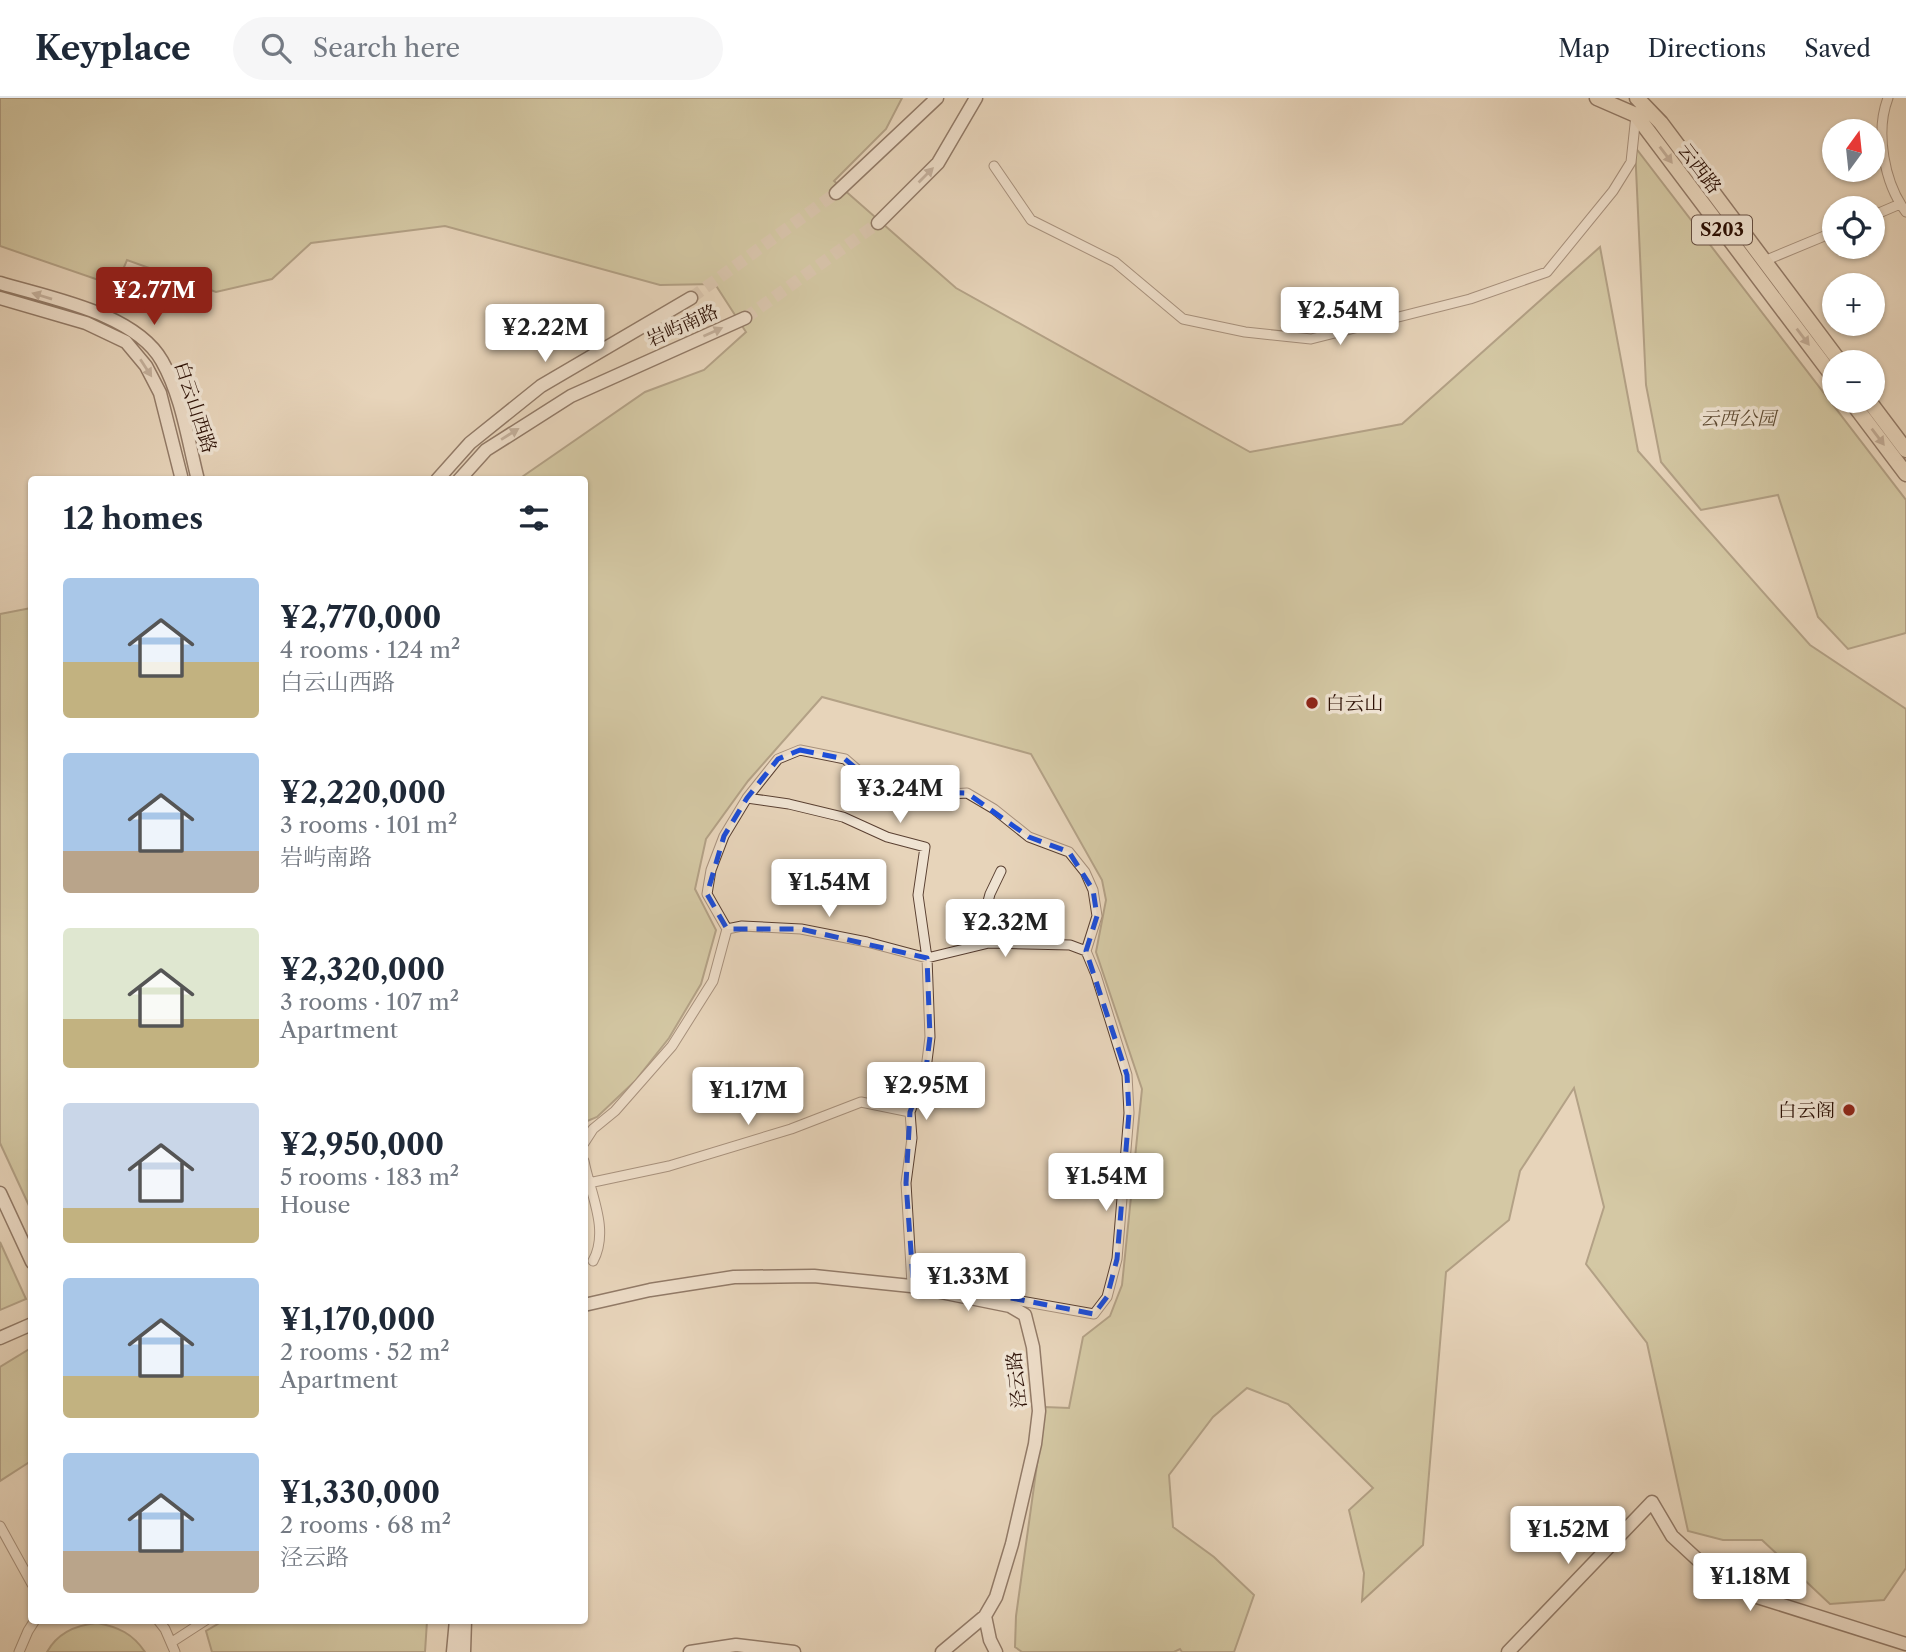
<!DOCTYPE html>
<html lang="en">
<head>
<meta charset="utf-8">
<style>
  body { margin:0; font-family:"Libre Caslon Text","Noto Serif SC",serif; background:#f6f6f7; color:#1f2937; height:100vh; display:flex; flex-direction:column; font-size:26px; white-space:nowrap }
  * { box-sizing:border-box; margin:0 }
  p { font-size:23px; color:#747a83 }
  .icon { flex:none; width:38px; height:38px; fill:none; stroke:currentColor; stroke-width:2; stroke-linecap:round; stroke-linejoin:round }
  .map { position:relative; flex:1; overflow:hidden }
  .details { position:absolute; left:28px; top:378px; width:560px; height:1148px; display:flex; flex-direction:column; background:#fff; border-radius:7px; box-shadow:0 2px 5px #0004 }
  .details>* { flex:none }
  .needle { width:46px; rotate:15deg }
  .fabs { position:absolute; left:1822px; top:21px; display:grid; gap:14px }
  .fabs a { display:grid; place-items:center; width:63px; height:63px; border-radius:50%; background:#fff; box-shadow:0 2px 5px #0004; font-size:35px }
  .price { position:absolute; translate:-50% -60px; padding:0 16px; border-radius:7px; background:#fff; color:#222; font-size:23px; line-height:46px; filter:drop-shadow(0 2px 4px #0008) }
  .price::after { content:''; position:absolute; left:50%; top:42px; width:21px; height:16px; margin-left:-10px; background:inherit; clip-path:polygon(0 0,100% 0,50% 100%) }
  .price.selected { background:#8f2418; color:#fff }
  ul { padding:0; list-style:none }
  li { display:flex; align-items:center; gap:21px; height:175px; padding:0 35px }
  li span { display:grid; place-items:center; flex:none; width:196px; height:140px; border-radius:7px; color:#555 }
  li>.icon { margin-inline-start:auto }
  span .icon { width:84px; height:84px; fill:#fffc; stroke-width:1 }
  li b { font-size:30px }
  h2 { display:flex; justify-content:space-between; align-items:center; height:84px; padding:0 35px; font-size:30px }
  header { display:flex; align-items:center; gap:42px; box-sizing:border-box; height:98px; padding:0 35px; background:#fff; border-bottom:2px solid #e0e1e3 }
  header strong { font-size:33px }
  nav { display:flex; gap:38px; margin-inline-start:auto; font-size:24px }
  .search { width:490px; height:63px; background:#f6f6f7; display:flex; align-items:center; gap:18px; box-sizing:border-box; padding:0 24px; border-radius:38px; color:#747a83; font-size:26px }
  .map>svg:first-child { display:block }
  .green { fill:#bdbb8a; stroke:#746547; stroke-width:2 }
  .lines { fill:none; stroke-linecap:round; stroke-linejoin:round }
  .secondary-tunnel { stroke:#cbb69f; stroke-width:12; stroke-dasharray:12 6; stroke-linecap:butt }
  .street-casing { stroke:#5a4032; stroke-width:11 }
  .secondary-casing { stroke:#2b0f04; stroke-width:15 }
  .primary-casing { stroke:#2b0f04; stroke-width:17 }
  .street { stroke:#efe3d2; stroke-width:9 }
  .secondary { stroke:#efe3d2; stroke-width:12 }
  .primary { stroke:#e7d4ba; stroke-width:14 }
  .oneway { fill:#927b68 }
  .oneway2 { fill:#978475 }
  .marked { fill:none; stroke:#1d4ed8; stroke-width:5; stroke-dasharray:14 9; stroke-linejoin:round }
  .poi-dot { fill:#8f2418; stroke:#efe3d2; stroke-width:2.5 }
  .labels { text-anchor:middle; stroke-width:7; stroke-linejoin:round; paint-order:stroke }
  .shield { fill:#efe3d2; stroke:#664f42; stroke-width:2 }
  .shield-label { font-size:18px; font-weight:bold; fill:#2b0f04 }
  .street-label { font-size:19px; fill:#2b0f04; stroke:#efe3d2 }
  .park-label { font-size:19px; font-style:italic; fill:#5e4b33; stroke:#efe3d2 }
  .poi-label { font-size:19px; fill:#2b0f04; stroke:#efe3d2; text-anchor:start }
</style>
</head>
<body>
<header>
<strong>Keyplace</strong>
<div class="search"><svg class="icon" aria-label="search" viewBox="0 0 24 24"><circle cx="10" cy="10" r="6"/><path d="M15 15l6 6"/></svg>Search here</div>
<nav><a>Map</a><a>Directions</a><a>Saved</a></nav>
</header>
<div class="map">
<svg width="1906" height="1554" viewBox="0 0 1906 1554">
  <rect width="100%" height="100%" fill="#e7d4ba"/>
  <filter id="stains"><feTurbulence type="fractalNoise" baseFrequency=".00286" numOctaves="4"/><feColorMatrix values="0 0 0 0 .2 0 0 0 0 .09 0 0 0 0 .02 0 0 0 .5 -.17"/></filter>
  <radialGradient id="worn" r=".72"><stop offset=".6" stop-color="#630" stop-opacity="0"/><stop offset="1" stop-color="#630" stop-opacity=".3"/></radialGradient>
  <path class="green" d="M0 0H902L886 31 834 83 956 190 1250 354 1402 326 1600 149 1638 353 1810 547 1906 611V1470L1884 1502 1830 1506 1762 1442H1723L1688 1433 1647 1245 1586 1166 1604 1109 1574 990 1520 1073 1509 1122 1446 1174 1423 1447 1362 1503 1364 1475 1349 1412 1373 1390 1288 1306 1247 1290 1213 1319 1169 1377 1173 1429 1214 1459 1254 1497 1234 1554H1182L1180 1551 1174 1554H1022L1015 1549 1016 1518 1045 1309 1069 1310 1083 1239 1110 1218 1122 1187 1142 991 1096 854 1106 802 1102 782 1031 656 822 599 748 683 706 741 695 791 716 832 701 886 669 940 635 983 597 1019 585 1024 584 382 519 381 645 294 704 272 746 234 715 186 660 187 445 128 311 145 272 181 216 194 127 162 116 188 0 148Z
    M1635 49 1906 402V535L1848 551 1818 519 1778 397 1701 412 1661 364 1646 287Z
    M31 510H32L31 1112 0 1045V516Z
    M0 1144 26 1201 0 1212Z
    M31 1250V1363L0 1383V1269Z
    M223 1523H427L425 1554H212L206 1533Z
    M97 1525C119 1529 133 1536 145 1554H47C58 1534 76 1527 97 1525Z"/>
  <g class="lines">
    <path class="secondary-tunnel" d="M691 200 836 95
      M745 220 878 125"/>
    <g class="street-casing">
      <path id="street" d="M1888 0C1875 34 1884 85 1906 114
        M994 68 1031 122 1115 164 1183 221 1245 234 1311 241 1470 201 1547 174 1613 93 1631 64 1636 17
        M1872 118 1900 106
        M1764 163 1834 134
        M747 700 789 706 843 719 887 739 925 749 918 797 927 860 930 939 926 971 910 1014 912 1040 906 1085 912 1186
        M727 831 742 828 801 831 867 844 927 860 989 845 1070 847 1086 853
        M989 845 984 818 990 796 1001 773
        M584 1045 593 1031 615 1013 672 948 713 883 727 831 707 796 711 772 724 738 747 700 778 661 800 652 845 661 866 679 895 693 935 697 967 695 994 711 1029 739 1069 754 1085 774 1093 792 1097 818 1086 853 1096 877 1127 977 1129 1015 1117 1161 1107 1199 1094 1216 993 1198 913 1181
        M584 1063C590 1095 610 1132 593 1163
        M584 1086 669 1068 791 1031 861 1004 910 1014
        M0 1428 32 1486
        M158 1522 165 1531 175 1554
        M172 1544 206 1522
        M19 1554 28 1533 35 1522"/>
    </g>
    <g class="secondary-casing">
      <path id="secondary" d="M836 95 937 0
        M878 125 938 65 976 0
        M0 185C49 200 135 215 162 263 182 298 188 343 198 382
        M0 200 86 225 126 244 146 268 160 295 182 382
        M437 382 470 345 541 288 691 200
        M459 382 486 352 571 298 745 220
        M0 1095 32 1164
        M584 1207 650 1192 734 1179 814 1178 911 1188 1010 1208 1025 1217 1033 1249 1039 1313 1035 1346 1012 1446 996 1499 985 1518 942 1554
        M0 1240 32 1226
        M985 1518 990 1542 996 1554
        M453 1554 456 1522
        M464 1554 465 1522
        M690 1554 736 1547 794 1554
        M1508 1554 1652 1404 1672 1438 1713 1476 1754 1498 1906 1546"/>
    </g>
    <g class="primary-casing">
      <path id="primary" d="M1597 0 1636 17 1834 280
        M1637 0 1661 25 1840 264
        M1851 303 1906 376
        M1869 303 1906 352"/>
    </g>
    <use href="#street" class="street"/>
    <use href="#secondary" class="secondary"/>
    <use href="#primary" class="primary"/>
  </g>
  <defs><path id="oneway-solid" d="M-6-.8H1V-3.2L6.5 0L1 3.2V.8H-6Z" transform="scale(1.75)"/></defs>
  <g class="oneway">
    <use href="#oneway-solid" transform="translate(1666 57) rotate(53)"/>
    <use href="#oneway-solid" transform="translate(1803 239) rotate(53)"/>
    <use href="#oneway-solid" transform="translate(1878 339) rotate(53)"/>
  </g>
  <g class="oneway2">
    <use href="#oneway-solid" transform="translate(926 77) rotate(-45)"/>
    <use href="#oneway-solid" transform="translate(42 198) rotate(-163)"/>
    <use href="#oneway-solid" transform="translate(713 234) rotate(-24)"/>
    <use href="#oneway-solid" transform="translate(146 270) rotate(57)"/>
    <use href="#oneway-solid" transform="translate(510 336) rotate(-32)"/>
  </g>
  <path d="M0 0H1906V1554H0ZM800 652 845 661 866 679 895 693 967 695 1029 739 1069 754 1093 792 1097 818 1086 853 1127 977 1129 1015 1117 1161 1107 1199 1094 1216 913 1181 906 1085 910 1014 926 971 930 939 927 860 801 831H727L707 796 724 738 747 700 778 661Z" fill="#e7d4ba" fill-opacity=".55" fill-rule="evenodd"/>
  <path class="marked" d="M800 652 845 661 866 679 895 693 967 695 1029 739 1069 754 1093 792 1097 818 1086 853 1127 977 1129 1015 1117 1161 1107 1199 1094 1216 913 1181 906 1085 910 1014 926 971 930 939 927 860 801 831H727L707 796 724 738 747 700 778 661Z"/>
  <g class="poi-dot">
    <circle cx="1312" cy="605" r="7"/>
    <circle cx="1849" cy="1012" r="7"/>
  </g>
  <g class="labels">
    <rect class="shield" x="1692" y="117.5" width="60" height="29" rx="5"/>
    <g class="shield-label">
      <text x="1722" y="138">S203</text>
    </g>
    <g class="street-label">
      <text transform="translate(1700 70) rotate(53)" y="7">云西路</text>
      <text transform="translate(682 227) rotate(-24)" y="7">岩屿南路</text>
      <text transform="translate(196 309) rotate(72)" y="7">白云山西路</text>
      <text transform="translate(1016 1282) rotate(-96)" y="7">泾云路</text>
    </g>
    <g class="park-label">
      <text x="1738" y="327">云西公园</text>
    </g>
    <g class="poi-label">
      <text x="1326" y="612">白云山</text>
      <text x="1835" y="1019" text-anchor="end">白云阁</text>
    </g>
  </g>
  <rect width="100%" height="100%" filter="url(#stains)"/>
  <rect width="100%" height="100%" fill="url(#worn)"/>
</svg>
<div class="fabs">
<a><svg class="needle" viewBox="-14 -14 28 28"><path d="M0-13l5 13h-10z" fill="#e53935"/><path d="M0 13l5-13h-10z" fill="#747a83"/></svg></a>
<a><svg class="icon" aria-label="locate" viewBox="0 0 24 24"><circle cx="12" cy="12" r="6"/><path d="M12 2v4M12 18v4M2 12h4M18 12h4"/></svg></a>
<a>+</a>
<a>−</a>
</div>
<b class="price selected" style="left:154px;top:229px">¥2.77M</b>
<b class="price" style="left:1340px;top:249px">¥2.54M</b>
<b class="price" style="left:545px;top:266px">¥2.22M</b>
<b class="price" style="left:900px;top:727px">¥3.24M</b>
<b class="price" style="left:829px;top:821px">¥1.54M</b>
<b class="price" style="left:1005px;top:861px">¥2.32M</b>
<b class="price" style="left:926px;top:1024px">¥2.95M</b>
<b class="price" style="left:748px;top:1029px">¥1.17M</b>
<b class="price" style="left:1106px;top:1115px">¥1.54M</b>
<b class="price" style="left:968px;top:1215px">¥1.33M</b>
<b class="price" style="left:1568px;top:1468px">¥1.52M</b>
<b class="price" style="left:1750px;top:1515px">¥1.18M</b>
<section class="details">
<h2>12 homes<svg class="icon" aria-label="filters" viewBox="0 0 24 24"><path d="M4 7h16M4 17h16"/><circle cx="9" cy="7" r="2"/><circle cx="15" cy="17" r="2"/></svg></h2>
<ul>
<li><span style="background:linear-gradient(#a9c7e8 60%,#c2b280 0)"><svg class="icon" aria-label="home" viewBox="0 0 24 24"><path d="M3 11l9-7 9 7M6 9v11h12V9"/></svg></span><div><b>¥2,770,000</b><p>4 rooms · 124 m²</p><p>白云山西路</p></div></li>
<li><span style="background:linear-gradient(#a9c7e8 70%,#b9a48a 0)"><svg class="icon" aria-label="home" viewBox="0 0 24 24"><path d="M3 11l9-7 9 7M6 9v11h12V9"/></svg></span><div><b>¥2,220,000</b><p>3 rooms · 101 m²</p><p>岩屿南路</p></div></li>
<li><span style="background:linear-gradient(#dfe7d0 65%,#c2b280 0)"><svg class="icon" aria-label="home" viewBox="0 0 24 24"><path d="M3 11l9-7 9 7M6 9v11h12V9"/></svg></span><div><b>¥2,320,000</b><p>3 rooms · 107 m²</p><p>Apartment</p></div></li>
<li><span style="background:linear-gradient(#c9d6e8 75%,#c2b280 0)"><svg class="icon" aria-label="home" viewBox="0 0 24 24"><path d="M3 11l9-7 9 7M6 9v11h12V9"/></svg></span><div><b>¥2,950,000</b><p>5 rooms · 183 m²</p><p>House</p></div></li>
<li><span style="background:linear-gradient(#a9c7e8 70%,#c2b280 0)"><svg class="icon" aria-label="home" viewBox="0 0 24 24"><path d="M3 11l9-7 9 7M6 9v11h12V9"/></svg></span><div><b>¥1,170,000</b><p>2 rooms · 52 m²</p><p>Apartment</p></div></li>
<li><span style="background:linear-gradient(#a9c7e8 70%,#b9a48a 0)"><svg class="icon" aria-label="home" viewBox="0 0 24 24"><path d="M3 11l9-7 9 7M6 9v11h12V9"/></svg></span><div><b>¥1,330,000</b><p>2 rooms · 68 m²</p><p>泾云路</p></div></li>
</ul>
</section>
</div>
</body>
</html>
